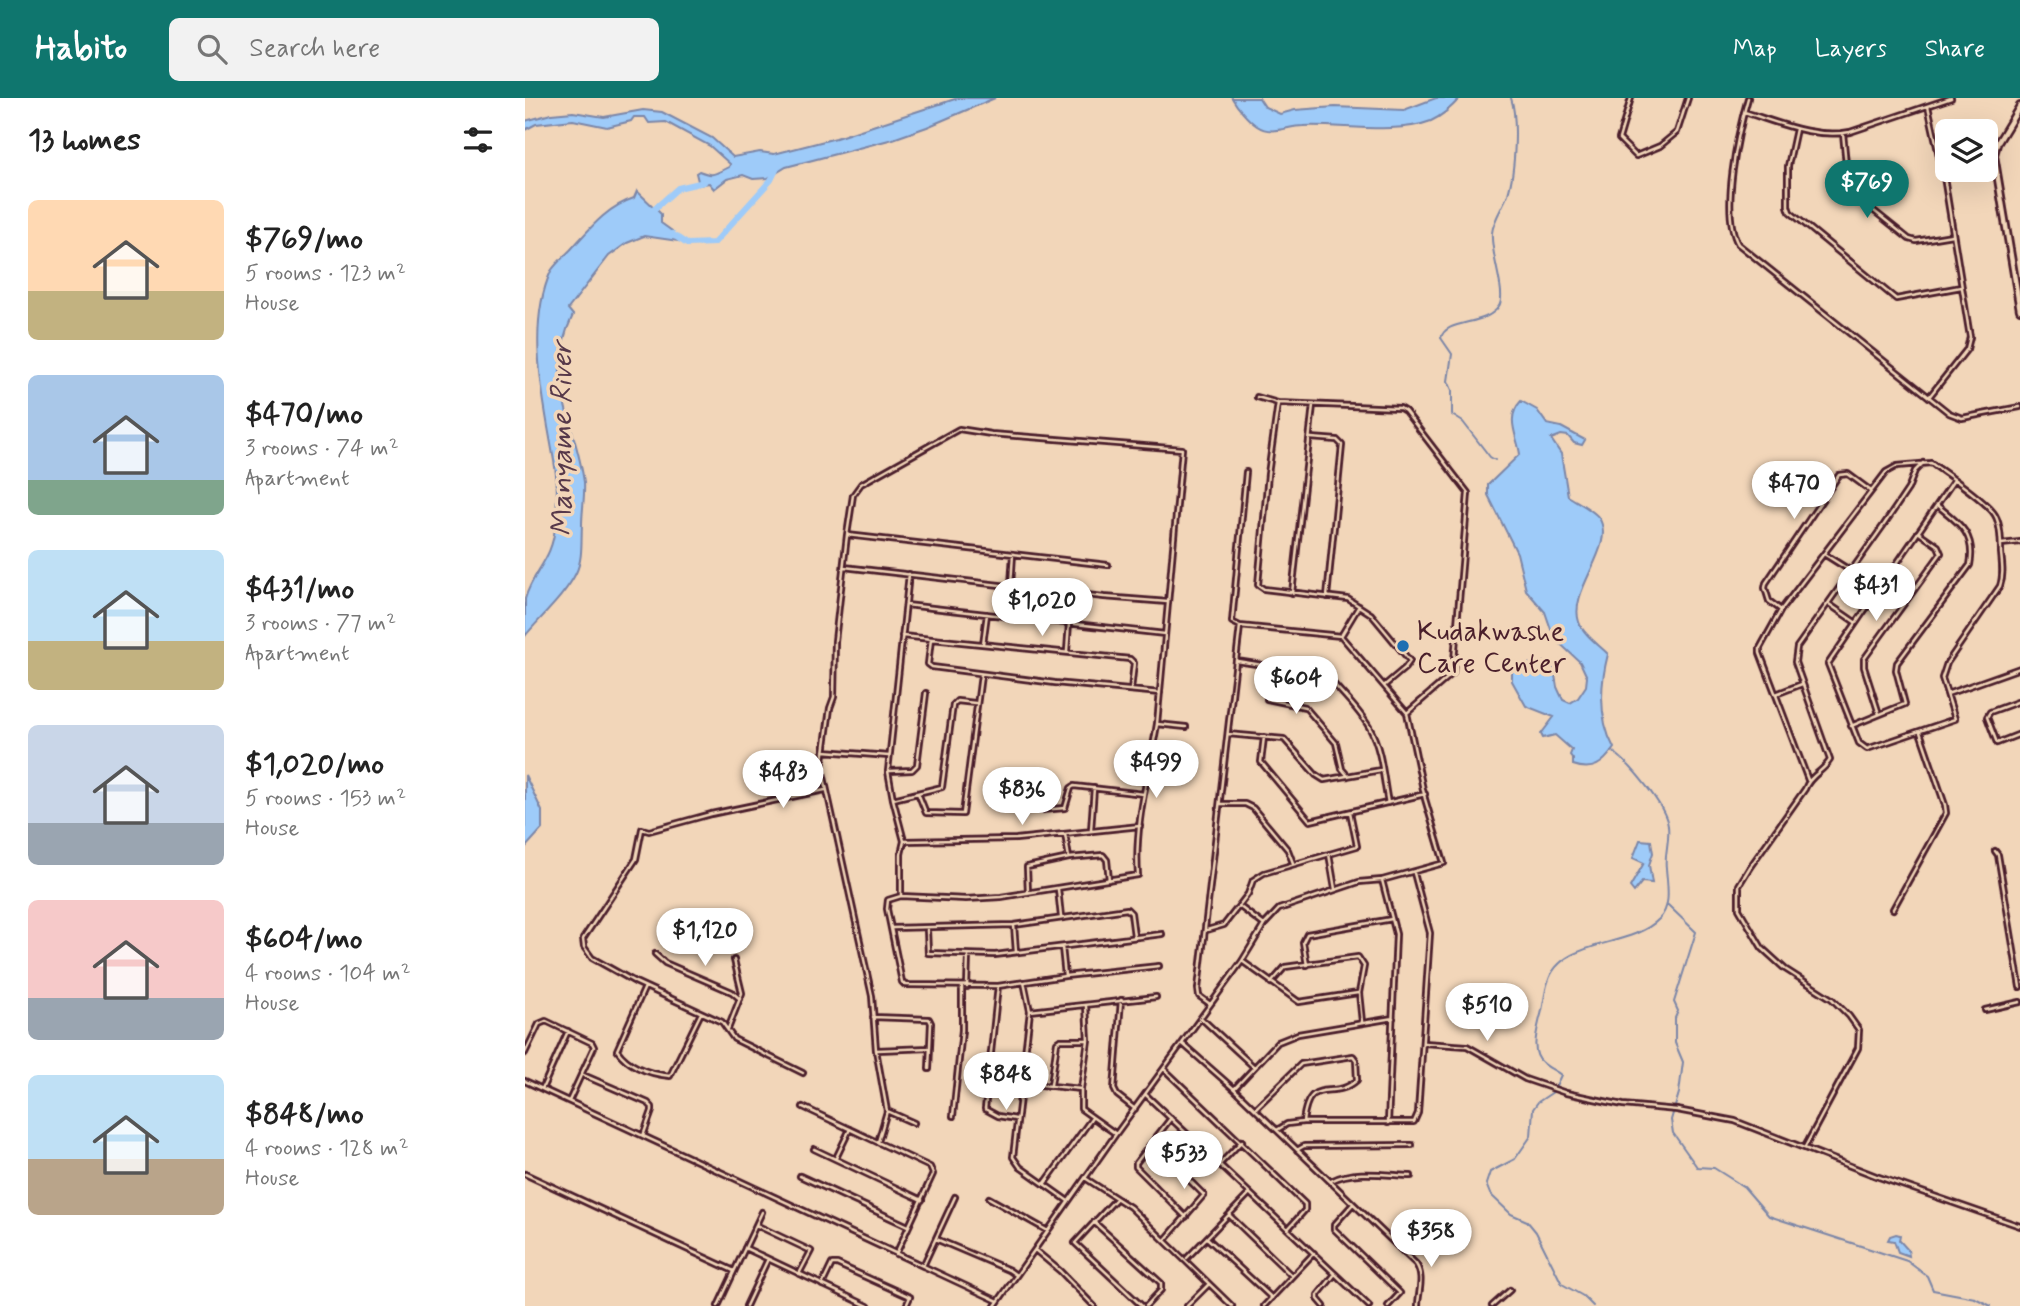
<!DOCTYPE html>
<html lang="en">
<head>
<meta charset="utf-8">
<style>
  body { margin:0; font-family:Mynerve,sans-serif; background:#f2f2f2; color:#222; height:100vh; display:flex; flex-direction:column; font-size:26px; white-space:nowrap }
  * { box-sizing:border-box; margin:0 }
  p { font-size:23px; color:#767676 }
  .icon { flex:none; width:38px; height:38px; fill:none; stroke:currentColor; stroke-width:2; stroke-linecap:round; stroke-linejoin:round }
  .map { position:relative; flex:1; overflow:hidden }
  .panel { display:flex; flex-direction:column; background:#fff; width:525px }
  .panel>* { flex:none }
  .fabs { position:absolute; left:1410px; top:21px; display:grid; gap:14px }
  .fabs a { display:grid; place-items:center; width:63px; height:63px; border-radius:10px; background:#fff; box-shadow:0 7px 28px #0002; font-size:35px }
  .price { position:absolute; translate:-50% -60px; padding:0 16px; border-radius:24px; background:#fff; color:#222; font-size:23px; line-height:46px; filter:drop-shadow(0 2px 4px #0008) }
  .price::after { content:''; position:absolute; left:50%; top:42px; width:21px; height:16px; margin-left:-10px; background:inherit; clip-path:polygon(0 0,100% 0,50% 100%) }
  .price.on { background:#0f766e; color:#fff }
  ul { padding:0; list-style:none }
  li { display:flex; align-items:center; gap:21px; height:175px; padding:0 28px }
  li span { display:grid; place-items:center; flex:none; width:196px; height:140px; border-radius:10px; color:#555 }
  li>.icon { margin-inline-start:auto }
  span .icon { width:84px; height:84px; fill:#fffc; stroke-width:1 }
  li b { font-size:30px }
  h2 { display:flex; justify-content:space-between; align-items:center; height:84px; padding:0 28px; font-size:30px }
  header { display:flex; align-items:center; gap:42px; box-sizing:border-box; height:98px; padding:0 35px; background:#0f766e; color:#fff }
  header strong { font-size:33px }
  nav { display:flex; gap:38px; margin-inline-start:auto; font-size:24px }
  .search { width:490px; height:63px; background:#f2f2f2; display:flex; align-items:center; gap:18px; box-sizing:border-box; padding:0 24px; border-radius:10px; color:#767676; font-size:26px }
  main { display:flex; flex:1; min-height:0 }
  .map>svg:first-child { display:block }
  .water { fill:#9ecbf9; stroke:#7c86a7; stroke-width:2 }
  .lines { fill:none; stroke-linecap:round; stroke-linejoin:round }
  .stream { stroke:#7c86a7; stroke-width:2 }
  .river { stroke:#9ecbf9; stroke-width:6 }
  .street-casing { stroke:#4a1f2b; stroke-width:8 }
  .secondary-casing { stroke:#4a1f2b; stroke-width:10 }
  .street { stroke:#f2d6b9; stroke-width:2.5 }
  .secondary { stroke:#f2d6b9; stroke-width:4.5 }
  .poi-dot { fill:#1f6fb2; stroke:#f2d6b9; stroke-width:2.5 }
  .labels { text-anchor:middle; stroke-width:7; stroke-linejoin:round; paint-order:stroke }
  .poi-label { font-size:28px; fill:#4a1f2b; stroke:#f2d6b9; text-anchor:start }
  .water-label { font-size:30px; font-style:italic; fill:#57394a; stroke:#f2d6b9 }
</style>
</head>
<body>
<header>
<strong>Habito</strong>
<div class="search"><svg class="icon" aria-label="search" viewBox="0 0 24 24"><circle cx="10" cy="10" r="6"/><path d="M15 15l6 6"/></svg>Search here</div>
<nav><a>Map</a><a>Layers</a><a>Share</a></nav>
</header>
<main>
<section class="panel">
<h2>13 homes<svg class="icon" aria-label="filters" viewBox="0 0 24 24"><path d="M4 7h16M4 17h16"/><circle cx="9" cy="7" r="2"/><circle cx="15" cy="17" r="2"/></svg></h2>
<ul>
<li><span style="background:linear-gradient(#ffd9b3 65%,#c2b280 0)"><svg class="icon" aria-label="home" viewBox="0 0 24 24"><path d="M3 11l9-7 9 7M6 9v11h12V9"/></svg></span><div><b>$769/mo</b><p>5 rooms · 123 m²</p><p>House</p></div></li>
<li><span style="background:linear-gradient(#a9c7e8 75%,#7fa58c 0)"><svg class="icon" aria-label="home" viewBox="0 0 24 24"><path d="M3 11l9-7 9 7M6 9v11h12V9"/></svg></span><div><b>$470/mo</b><p>3 rooms · 74 m²</p><p>Apartment</p></div></li>
<li><span style="background:linear-gradient(#bfe0f5 65%,#c2b280 0)"><svg class="icon" aria-label="home" viewBox="0 0 24 24"><path d="M3 11l9-7 9 7M6 9v11h12V9"/></svg></span><div><b>$431/mo</b><p>3 rooms · 77 m²</p><p>Apartment</p></div></li>
<li><span style="background:linear-gradient(#c9d6e8 70%,#9aa5b1 0)"><svg class="icon" aria-label="home" viewBox="0 0 24 24"><path d="M3 11l9-7 9 7M6 9v11h12V9"/></svg></span><div><b>$1,020/mo</b><p>5 rooms · 153 m²</p><p>House</p></div></li>
<li><span style="background:linear-gradient(#f6c9c9 70%,#9aa5b1 0)"><svg class="icon" aria-label="home" viewBox="0 0 24 24"><path d="M3 11l9-7 9 7M6 9v11h12V9"/></svg></span><div><b>$604/mo</b><p>4 rooms · 104 m²</p><p>House</p></div></li>
<li><span style="background:linear-gradient(#bfe0f5 60%,#b9a48a 0)"><svg class="icon" aria-label="home" viewBox="0 0 24 24"><path d="M3 11l9-7 9 7M6 9v11h12V9"/></svg></span><div><b>$848/mo</b><p>4 rooms · 128 m²</p><p>House</p></div></li>
</ul>
</section>
<div class="map">
<svg width="1495" height="1208" viewBox="0 0 1495 1208">
  <rect width="100%" height="100%" fill="#f2d6b9"/>
  <filter id="ink" filterUnits="userSpaceOnUse"><feTurbulence type="fractalNoise" baseFrequency=".0143" numOctaves="2"/><feDisplacementMap in="SourceGraphic" scale="14" xChannelSelector="R" yChannelSelector="G"/><feConvolveMatrix kernelMatrix="1 2 1 2 8 2 1 2 1" color-interpolation-filters="sRGB"/></filter>
  <g filter="url(#ink)">
    <path class="water" d="M433 0H470L402 29 368 41 261 69 243 80 228 81 218 77 202 81 189 91 184 85 174 87 171 75 174 73C189 79 189 76 204 69L205 66 185 48 141 24 124 25 120 19H109L106 23 82 29 48 22 11 26 0 32V23L26 16 48 14 79 19 118 12 137 14 187 40 208 59 235 54 249 56 311 40Z
      M707 0H734L740 9 755 16 770 12 810 9 879 12 911 0H935C927 9 917 18 906 23 869 37 817 26 778 28 762 28 747 38 732 28 723 22 712 9 707 0Z
      M112 93 136 116V125L147 133 153 143 119 138 102 145 84 158 43 211 48 217C17 281 50 321 59 384 60 398 57 413 57 427 56 442 58 461 51 475 41 496 15 520 0 538 0 527 0 511 0 501 8 473 28 461 30 428 32 409 33 388 30 369 20 308 0 231 26 173 32 164 41 157 48 149 66 129 82 109 109 100Z
      M996 303 1012 312 1022 326 1036 329 1060 342 1057 347 1049 345 1043 338 1036 337 1026 341 1036 356 1043 398C1052 404 1068 412 1074 420 1092 448 1043 492 1054 524 1058 536 1074 547 1083 556 1075 587 1073 620 1089 650 1078 666 1068 674 1048 667V661L1045 657 1047 652 1030 637 1018 640 1016 636 1029 619 1001 608 987 583V573C998 566 1015 561 1028 566L1032 589 1038 602 1045 605 1053 600 1061 588 1062 579 1055 564 1029 540 1020 514 1001 492 992 455 963 397V387L995 356C992 337 980 320 996 303Z
      M0 677 17 713V731L0 750Z
      M1115 742 1126 743 1128 755 1124 767 1127 785 1117 784 1109 794 1105 789 1119 765 1108 760Z
      M1371 1136 1375 1137 1374 1142 1383 1152 1384 1158 1373 1154 1369 1143 1363 1142 1365 1138Z"/>
    <g class="lines">
      <path class="stream" d="M970 362 965 359 938 324 927 317V292L923 283 927 256 916 240C921 220 961 229 974 208 982 196 965 155 967 135 968 122 978 109 983 96 990 74 993 21 986 0
        M1143 807 1171 834 1149 904 1153 913 1150 920V945L1158 964 1154 995 1146 1022 1148 1035 1172 1069 1189 1070 1219 1089 1244 1118 1382 1163 1402 1178 1408 1192 1450 1200 1466 1208
        M1068 1208 1058 1198 1037 1186 1011 1134 1002 1123 986 1116 965 1096 961 1086 965 1074 990 1061 1006 1038 1008 1011 1013 1004 1028 994 1036 977C1030 972 1023 970 1018 965 1005 955 1012 933 1015 920 1019 908 1019 895 1023 884 1036 840 1105 851 1134 821 1147 809 1142 786 1141 770 1139 756 1145 743 1143 728 1141 708 1104 664 1087 653"/>
      <path class="river" d="M126 114 153 90 179 84
        M147 136 162 146 189 145 246 82 252 70"/>
      <g class="street-casing">
        <path id="street" d="M1106 0 1094 41 1111 58 1135 48 1152 34 1163 0
          M1223 0C1213 34 1195 115 1213 146L1424 315 1437 320 1495 309
          M1403 8 1420 85 1445 239 1442 251 1404 299
          M1219 14C1252 24 1289 41 1325 34L1426 0
          M1271 31 1263 68V108L1265 114 1371 201 1436 189
          M1318 35 1323 87 1328 96 1384 141 1391 143 1427 137
          M732 299 753 305 743 376 733 487 739 491 823 501 846 516 885 563 880 570 860 587
          M753 305 875 310 880 313 943 395 928 575 882 615
          M786 340 812 342 817 347 802 499
          M322 437 583 467
          M1476 446 1495 444
          M1299 456 1326 473
          M319 469 579 499 643 504
          M486 487 488 456
          M767 495 788 307
          M1304 506 1330 524
          M381 507 640 536
          M1256 512 1244 503 1240 490 1241 485 1314 377 1323 376 1346 393
          M512 521 515 491
          M377 538 605 561 609 565 606 592
          M816 538 834 508
          M406 541 403 566 407 569 530 585 635 595
          M458 546 462 516
          M542 553 544 525
          M712 563 801 577C815 594 833 610 844 629 857 651 858 680 863 705
          M745 568 742 601 780 609 811 645 817 671 823 678
          M1251 596 1277 586
          M1422 596 1495 570
          M1495 603 1465 614 1462 619 1472 645 1495 636
          M1354 616 1339 569V561L1416 455 1413 448 1393 434
          M1326 628 1380 606 1371 572 1372 565 1445 467C1451 436 1434 425 1413 408
          M703 636 759 641 791 677 799 682 856 672
          M739 639 736 664 785 723 900 696
          M299 653 364 658
          M365 673 387 672 392 667 401 595
          M1283 682 1235 555V550L1256 512 1361 374 1372 368 1406 365C1420 375 1462 403 1470 417 1476 427 1476 444 1476 455 1477 466 1479 477 1475 488L1422 565 1417 580 1430 621 1342 651 1334 645 1303 566 1429 382
          M393 695 401 715 438 716 456 577
          M368 701 417 689 428 607 432 603 450 605
          M696 706H720L728 710 763 752 768 765
          M516 712 540 710 546 690 549 688 619 696
          M566 732 569 690
          M540 736 544 760
          M379 743 491 741 615 728
          M1470 753 1473 757 1495 889
          M804 756 810 791
          M857 782 871 836 863 1025
          M533 791 536 819
          M503 795 502 769 544 760 578 757 582 762 584 782
          M376 798V756L379 743 368 701 363 673 384 476
          M714 808 739 827
          M1368 811 1421 715 1420 707 1395 634
          M489 827 491 854
          M367 830 489 827 602 811 606 815 609 838
          M402 832 403 855 470 857 637 836
          M682 832 699 827 723 796 728 782 739 775 832 748 825 714
          M537 849 540 878 473 888 380 887 377 884 362 811 363 802 376 798 441 801 476 799 613 777C609 727 624 675 632 626
          M130 856 140 865 207 894 215 901
          M717 863 774 904 833 895
          M782 867 778 844 782 836 867 821
          M540 878 634 868
          M499 884 505 913 488 1059 495 1069 543 1103
          M746 885 760 869 833 859 839 868 834 895 837 924
          M473 888 460 1011 473 1018 491 1021
          M120 889 92 952C104 969 125 976 145 978L176 915
          M442 889 443 857
          M596 902 589 991 592 997 610 1011
          M685 906 674 898 673 891 715 528
          M1460 912 1495 904
          M505 913 631 899
          M348 919 404 921 406 925 404 971
          M676 920 729 969
          M203 931 217 895 209 862
          M899 945 942 948 1000 981 1041 995 1098 1007 1152 1012 1210 1023 1351 1078 1495 1128
          M658 946 709 991 891 1166C900 1180 893 1194 893 1208
          M352 952 405 950
          M0 955 14 926 21 923 67 945 69 949 44 1003
          M639 971 780 1106V1112L763 1131
          M278 975 209 941 197 924 110 884 67 860 59 849 58 841 111 761 117 731 124 733 186 716 300 692
          M58 977 123 1005 127 1009V1013L118 1038
          M0 983 398 1168 430 1099
          M497 985 556 991 563 942 561 908
          M526 987 532 944 535 942H563
          M17 991 43 933
          M556 991V1011L591 1036
          M709 991 753 944 773 936 868 920
          M621 997 844 1208
          M278 1009 405 1069 408 1076 371 1156
          M731 1010 776 966 828 958 831 962 832 982C807 1005 784 974 778 1024
          M362 1013 389 1025
          M428 1018 437 932V889
          M646 1020 611 1065V1069L661 1119
          M752 1032 762 1026 778 1024H889L893 1015 905 835 889 775
          M353 1044 362 1013 351 952 347 898 297 670 305 610 309 599 310 543 322 437 328 397 336 386 434 331 466 336 657 351 632 626 661 629
          M627 1045 679 1097 640 1142
          M1280 1049 1333 950 1334 932 1324 918 1307 901 1260 871 1237 850 1214 811V787L1225 769 1280 691C1285 677 1298 674 1305 662L1270 564 1272 549 1358 428 1383 391 1390 373 1398 365
          M289 1051 397 1102
          M772 1052 779 1048 887 1047
          M311 1060 325 1031
          M695 1066 717 1043
          M0 1076 209 1173
          M275 1078 383 1128
          M560 1080 605 1109 707 1208
          M806 1083C828 1071 861 1077 886 1078
          M520 1085 567 1020
          M464 1100 523 1133
          M590 1102 550 1145 617 1208
          M828 1106 809 1127V1131L875 1195 863 1208
          M704 1117 767 1178
          M569 1124 636 1185V1192L621 1208
          M231 1127 286 1153 274 1176
          M682 1140 747 1200
          M411 1141 484 1172 491 1177
          M220 1150 343 1208
          M510 1152 535 1173 569 1208
          M662 1160 725 1095
          M398 1168 473 1203
          M297 1187 307 1166H312L385 1199 381 1208
          M193 1208 237 1114
          M221 1208 243 1161
          M470 1208 591 1036 717 863 739 827 754 811 834 784 857 782 919 765 900 701 882 615 816 538 715 528 707 524 721 374
          M662 1208 684 1186
          M739 1208 789 1155
          M799 1208 793 1201V1197L810 1176
          M967 1208 985 1192"/>
      </g>
      <g class="secondary-casing">
        <path id="secondary" d="M1495 8 1472 46 1469 57 1495 212"/>
      </g>
      <use href="#street" class="street"/>
      <use href="#secondary" class="secondary"/>
    </g>
  </g>
  <circle class="poi-dot" cx="878" cy="548" r="7"/>
  <g class="labels">
    <g class="poi-label">
      <text x="892" y="542">Kudakwashe<tspan x="892" dy="32">Care Center</tspan></text>
    </g>
    <g class="water-label">
      <text transform="translate(36 341) rotate(-90)" y="10">Manyame River</text>
    </g>
  </g>
</svg>
<div class="fabs">
<a><svg class="icon" aria-label="layers" viewBox="0 0 24 24"><path d="M12 4l9 5-9 5-9-5zM3 14l9 5 9-5"/></svg></a>
</div>
<b class="price on" style="left:1342px;top:122px">$769</b>
<b class="price" style="left:1269px;top:423px">$470</b>
<b class="price" style="left:1351px;top:525px">$431</b>
<b class="price" style="left:517px;top:540px">$1,020</b>
<b class="price" style="left:771px;top:618px">$604</b>
<b class="price" style="left:631px;top:702px">$499</b>
<b class="price" style="left:258px;top:712px">$483</b>
<b class="price" style="left:497px;top:729px">$836</b>
<b class="price" style="left:180px;top:870px">$1,120</b>
<b class="price" style="left:962px;top:945px">$510</b>
<b class="price" style="left:481px;top:1014px">$848</b>
<b class="price" style="left:659px;top:1093px">$533</b>
<b class="price" style="left:906px;top:1171px">$358</b>
</div>
</main>
</body>
</html>
